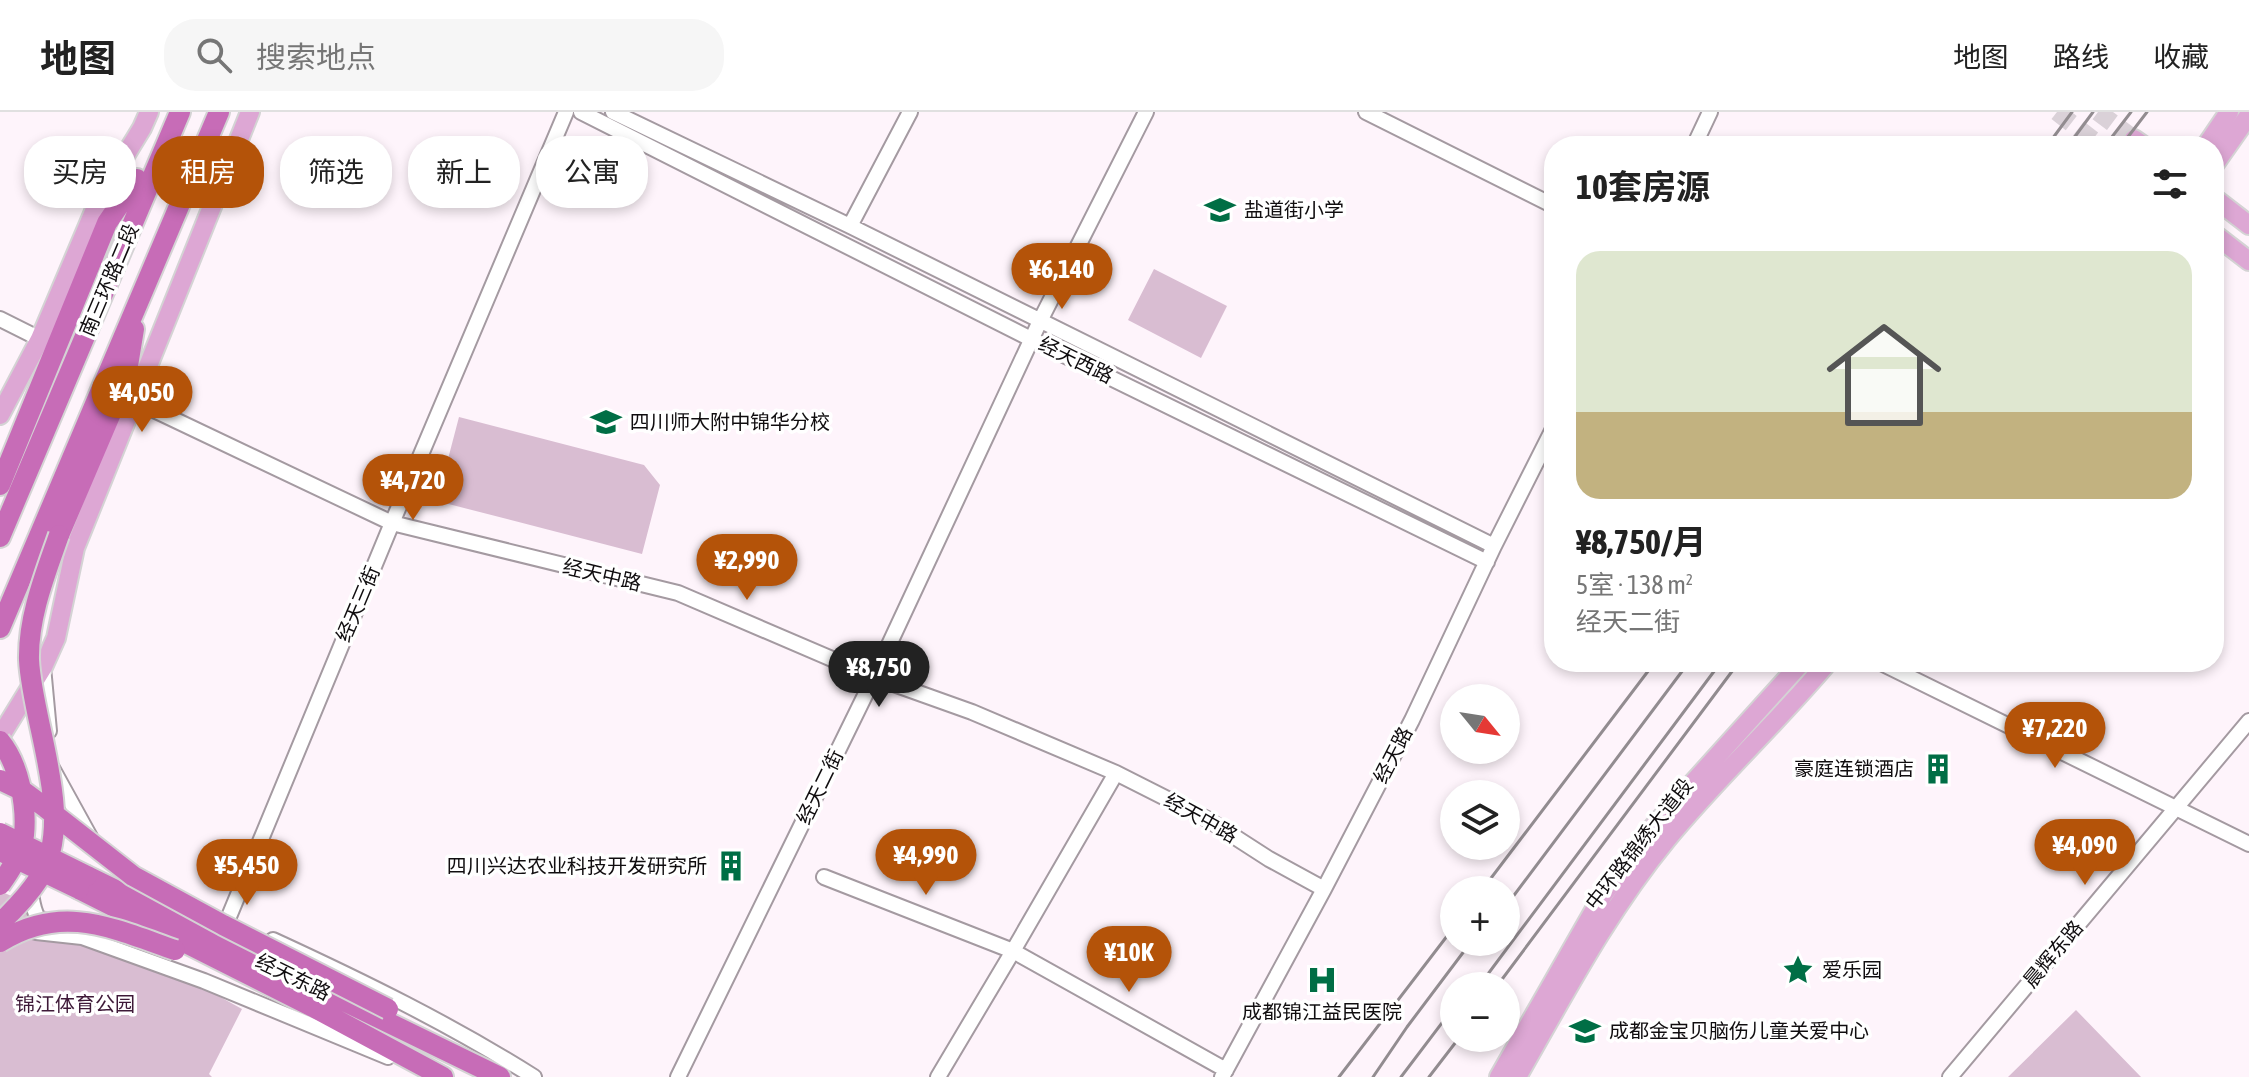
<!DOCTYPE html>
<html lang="zh">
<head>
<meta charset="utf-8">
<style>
  body { margin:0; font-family:"Asap Condensed","Noto Sans SC",sans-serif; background:#f6f6f6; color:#222; height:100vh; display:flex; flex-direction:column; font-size:30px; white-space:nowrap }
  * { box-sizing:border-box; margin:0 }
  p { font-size:26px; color:#767676 }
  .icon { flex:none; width:44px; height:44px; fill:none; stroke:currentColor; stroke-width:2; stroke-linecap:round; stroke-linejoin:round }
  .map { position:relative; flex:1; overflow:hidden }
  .side { position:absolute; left:1544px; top:24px; width:680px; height:536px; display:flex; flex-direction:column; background:#fff; border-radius:32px; box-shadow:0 4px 12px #0003 }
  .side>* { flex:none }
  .guide { position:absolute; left:24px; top:24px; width:760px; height:72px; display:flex; gap:16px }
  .needle { width:52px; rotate:120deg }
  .fabs { position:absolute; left:1440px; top:572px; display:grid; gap:16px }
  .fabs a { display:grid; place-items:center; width:80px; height:80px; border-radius:50%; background:#fff; box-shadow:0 4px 12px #0003; font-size:40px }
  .price { position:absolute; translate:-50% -68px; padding:0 18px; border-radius:28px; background:#b45309; color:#fff; font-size:26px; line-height:52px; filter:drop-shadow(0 2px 4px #0008) }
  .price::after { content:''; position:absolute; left:50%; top:48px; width:24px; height:18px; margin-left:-12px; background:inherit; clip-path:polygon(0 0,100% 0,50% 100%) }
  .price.active { background:#222; color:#fff }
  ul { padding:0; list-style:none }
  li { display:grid; align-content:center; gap:16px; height:424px; padding:0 32px }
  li+li { border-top:2px solid #e0e0e0 }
  li span { display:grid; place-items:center; height:248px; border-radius:24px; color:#555 }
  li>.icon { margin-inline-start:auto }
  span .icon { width:144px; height:144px; fill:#fffc; stroke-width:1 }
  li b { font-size:34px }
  h2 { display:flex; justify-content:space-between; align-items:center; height:96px; padding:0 32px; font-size:34px }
  .chip { padding:0 28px; border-radius:32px; background:#fff; box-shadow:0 4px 12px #0003; font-size:28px; line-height:72px }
  .chip.active { background:#b45309; color:#fff }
  header { display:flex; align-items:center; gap:48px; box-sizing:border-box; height:112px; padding:0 40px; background:#fff; border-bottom:2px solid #e0e0e0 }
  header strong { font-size:38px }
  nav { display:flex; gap:44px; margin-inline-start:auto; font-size:28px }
  .search { width:560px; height:72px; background:#f6f6f6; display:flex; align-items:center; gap:20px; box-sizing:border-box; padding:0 28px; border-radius:32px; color:#767676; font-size:30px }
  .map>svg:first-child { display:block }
  .green { fill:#d9bdd2 }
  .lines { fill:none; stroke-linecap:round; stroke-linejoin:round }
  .major-tunnel { stroke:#dad1d8; stroke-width:18; stroke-dasharray:18 9; stroke-linecap:butt }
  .minor-casing { stroke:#a49aa1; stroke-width:18 }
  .major-casing { stroke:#d4d3d4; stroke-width:22 }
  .highway-casing { stroke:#d4d3d4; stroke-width:24 }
  .minor { stroke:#fff; stroke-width:14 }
  .major { stroke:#dda7d4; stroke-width:18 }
  .highway { stroke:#c76cb7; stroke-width:20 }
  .rail { stroke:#928c90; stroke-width:3 }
  .highway-bridge-casing { stroke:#d4d3d4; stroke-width:24; stroke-linecap:butt }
  .highway-bridge { stroke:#c76cb7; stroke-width:20 }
  .labels { text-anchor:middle; stroke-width:7; stroke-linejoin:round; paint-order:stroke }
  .poi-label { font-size:20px; fill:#100d0f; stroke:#fff; text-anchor:start }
  .street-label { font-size:20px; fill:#100d0f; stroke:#fff }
  .park-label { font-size:20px; fill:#3e1938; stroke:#fff }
</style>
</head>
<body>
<header>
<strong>地图</strong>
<div class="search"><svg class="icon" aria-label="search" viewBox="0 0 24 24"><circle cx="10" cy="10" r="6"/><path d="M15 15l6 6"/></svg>搜索地点</div>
<nav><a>地图</a><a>路线</a><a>收藏</a></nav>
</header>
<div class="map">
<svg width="2249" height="965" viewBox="0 0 2249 965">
  <rect width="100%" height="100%" fill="#fef4fb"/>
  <path class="green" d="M1154 157 1227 194 1201 246 1128 208Z
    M459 305 644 353 660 373 642 442 437 389Z
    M0 779 137 839 242 897 209 962 212 965H0Z
    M2076 898 2141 965H2008Z"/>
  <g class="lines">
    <path class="major-tunnel" d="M2057 0 2101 34
      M2098 0 2134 27"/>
    <g class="minor-casing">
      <path id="minor" d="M581 0 1031 227 1487 450
        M613 0 850 114 1494 434
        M1366 0 1554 94
        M1694 34 1710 0
        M850 114 910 0
        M0 207 40 227
        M133 288 392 411 678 481 874 565 972 600 1116 661 1207 707 1269 747 1324 777
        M1879 550 2249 732
        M43 555 49 619
        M52 656 90 725
        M824 765 1013 839 1226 958
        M31 774C31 791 35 803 44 818
        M228 807 392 411 566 0
        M36 820 82 825 204 869 388 945
        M273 828C362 869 450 912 534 965
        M678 965 874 565 1040 209 1146 0
        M938 965 1013 839 1116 661
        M1222 965 1324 777 1412 608 1494 434 1554 315
        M1950 965 2249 609"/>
    </g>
    <g class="major-casing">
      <path id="major" d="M2134 27 2144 34
        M2206 34 2229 0
        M2214 53 2249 3
        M2214 86 2249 113
        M2214 122 2249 149
        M0 303 40 227 101 83 142 16 149 0
        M0 625 43 555 56 526 75 436 250 0
        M1499 965 1603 783 1654 714 1802 550
        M1517 965C1564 883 1607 800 1667 727 1718 665 1777 611 1828 550"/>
    </g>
    <g class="highway-casing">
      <path id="highway" d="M0 373 107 111 137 67
        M59 423 126 266 134 217
        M0 425 180 0
        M0 516 219 0
        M87 764 500 965
        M79 777 313 895 443 965"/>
    </g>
    <use href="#minor" class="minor"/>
    <use href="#major" class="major"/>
    <use href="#highway" class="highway"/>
    <path class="rail" d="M2047 34 2072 0
      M2068 34 2093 0
      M2105 34 2131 0
      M2121 34 2147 0
      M1482 778 1655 550
      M1506 794 1689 550
      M1479 874 1721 550
      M1497 874 1739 550
      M1339 965 1454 815
      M1373 965 1407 915 1471 830
      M1401 965 1454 895
      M1429 965 1459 926"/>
    <g class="highway-bridge-casing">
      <path id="highway-bridge" d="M0 629C19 652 27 694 24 723 22 741 10 759 0 773
        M0 668 23 679 46 696 133 764 223 813 388 897
        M0 721 87 764
        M0 739 79 777
        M0 811C15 797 29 782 40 765 76 707 32 611 29 548 28 505 45 463 59 423
        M0 830C62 791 112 816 175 838"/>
    </g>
    <use href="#highway-bridge" class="highway-bridge"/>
  </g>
  <defs>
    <g id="school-bare" transform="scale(2.4)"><path d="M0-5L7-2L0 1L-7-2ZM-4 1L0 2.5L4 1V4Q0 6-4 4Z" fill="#006e45" stroke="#fff" stroke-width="2.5" paint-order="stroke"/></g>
    <g id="building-bare" transform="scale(2.4)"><path d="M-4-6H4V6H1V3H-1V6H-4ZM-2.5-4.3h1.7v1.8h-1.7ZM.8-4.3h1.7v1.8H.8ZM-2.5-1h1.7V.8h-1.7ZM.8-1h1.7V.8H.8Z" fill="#006e45" stroke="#fff" stroke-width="2.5" paint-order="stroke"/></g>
    <g id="sight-bare" transform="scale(2.4)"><path d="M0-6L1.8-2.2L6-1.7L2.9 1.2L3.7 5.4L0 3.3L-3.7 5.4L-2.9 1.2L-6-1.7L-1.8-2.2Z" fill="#006e45" stroke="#fff" stroke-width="2.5" paint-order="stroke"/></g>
    <g id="hospital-bare" transform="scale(2.4)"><path d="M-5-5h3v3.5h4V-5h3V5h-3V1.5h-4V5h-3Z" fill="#006e45" stroke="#fff" stroke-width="2.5" paint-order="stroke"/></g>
  </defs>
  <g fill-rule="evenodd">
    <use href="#school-bare" x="1220" y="98"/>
    <use href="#school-bare" x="606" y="310"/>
    <use href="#building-bare" x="1938" y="657"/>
    <use href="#building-bare" x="731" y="754"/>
    <use href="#sight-bare" x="1798" y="858"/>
    <use href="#hospital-bare" x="1322" y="868"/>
    <use href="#school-bare" x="1585" y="919"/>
  </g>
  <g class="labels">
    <g class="poi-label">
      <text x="1244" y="105">盐道街小学</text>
      <text x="630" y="317">四川师大附中锦华分校</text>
      <text x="1914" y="664" text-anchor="end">豪庭连锁酒店</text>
      <text x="707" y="761" text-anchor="end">四川兴达农业科技开发研究所</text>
      <text x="1822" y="865">爱乐园</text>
      <text x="1322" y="907" text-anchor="middle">成都锦江益民医院</text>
      <text x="1609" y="926">成都金宝贝脑伤儿童关爱中心</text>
    </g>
    <g class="street-label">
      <text transform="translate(109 168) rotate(-67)" y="7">南三环路二段</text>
      <text transform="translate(1076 248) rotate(26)" y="7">经天西路</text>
      <text transform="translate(602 463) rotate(13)" y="7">经天中路</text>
      <text transform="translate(358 492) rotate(-67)" y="7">经天三街</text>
      <text transform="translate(1393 643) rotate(-63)" y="7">经天路</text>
      <text transform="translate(820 675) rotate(-64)" y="7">经天二街</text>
      <text transform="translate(1201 706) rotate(29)" y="7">经天中路</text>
      <text transform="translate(1639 732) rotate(-52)" y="7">中环路锦绣大道段</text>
      <text transform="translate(2053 842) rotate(-50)" y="7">晨辉东路</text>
      <text transform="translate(293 865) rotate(26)" y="7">经天东路</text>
    </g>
    <g class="park-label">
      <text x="75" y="899">锦江体育公园</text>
    </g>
  </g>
</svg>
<div class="fabs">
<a><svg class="needle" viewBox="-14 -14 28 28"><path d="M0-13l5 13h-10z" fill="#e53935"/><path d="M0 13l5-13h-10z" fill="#767676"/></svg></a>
<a><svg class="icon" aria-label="layers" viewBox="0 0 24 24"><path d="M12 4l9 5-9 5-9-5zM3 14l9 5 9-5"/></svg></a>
<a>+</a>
<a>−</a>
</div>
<b class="price" style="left:1062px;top:199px">¥6,140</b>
<b class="price" style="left:142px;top:322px">¥4,050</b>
<b class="price" style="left:413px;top:410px">¥4,720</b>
<b class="price" style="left:747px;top:490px">¥2,990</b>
<b class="price active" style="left:879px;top:597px">¥8,750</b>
<b class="price" style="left:2055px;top:658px">¥7,220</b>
<b class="price" style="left:2085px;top:775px">¥4,090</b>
<b class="price" style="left:926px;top:785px">¥4,990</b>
<b class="price" style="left:247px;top:795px">¥5,450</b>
<b class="price" style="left:1129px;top:882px">¥10K</b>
<div class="guide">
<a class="chip">买房</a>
<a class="chip active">租房</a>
<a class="chip">筛选</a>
<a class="chip">新上</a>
<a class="chip">公寓</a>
</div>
<section class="side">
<h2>10套房源<svg class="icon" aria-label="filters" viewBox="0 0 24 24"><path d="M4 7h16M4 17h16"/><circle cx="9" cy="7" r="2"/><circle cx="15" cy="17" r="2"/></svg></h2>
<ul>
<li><span style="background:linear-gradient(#dfe7d0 65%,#c2b280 0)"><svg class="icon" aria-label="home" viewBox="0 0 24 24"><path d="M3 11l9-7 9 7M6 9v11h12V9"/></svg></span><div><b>¥8,750/月</b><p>5室 · 138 m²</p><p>经天二街</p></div></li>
</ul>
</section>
</div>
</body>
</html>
